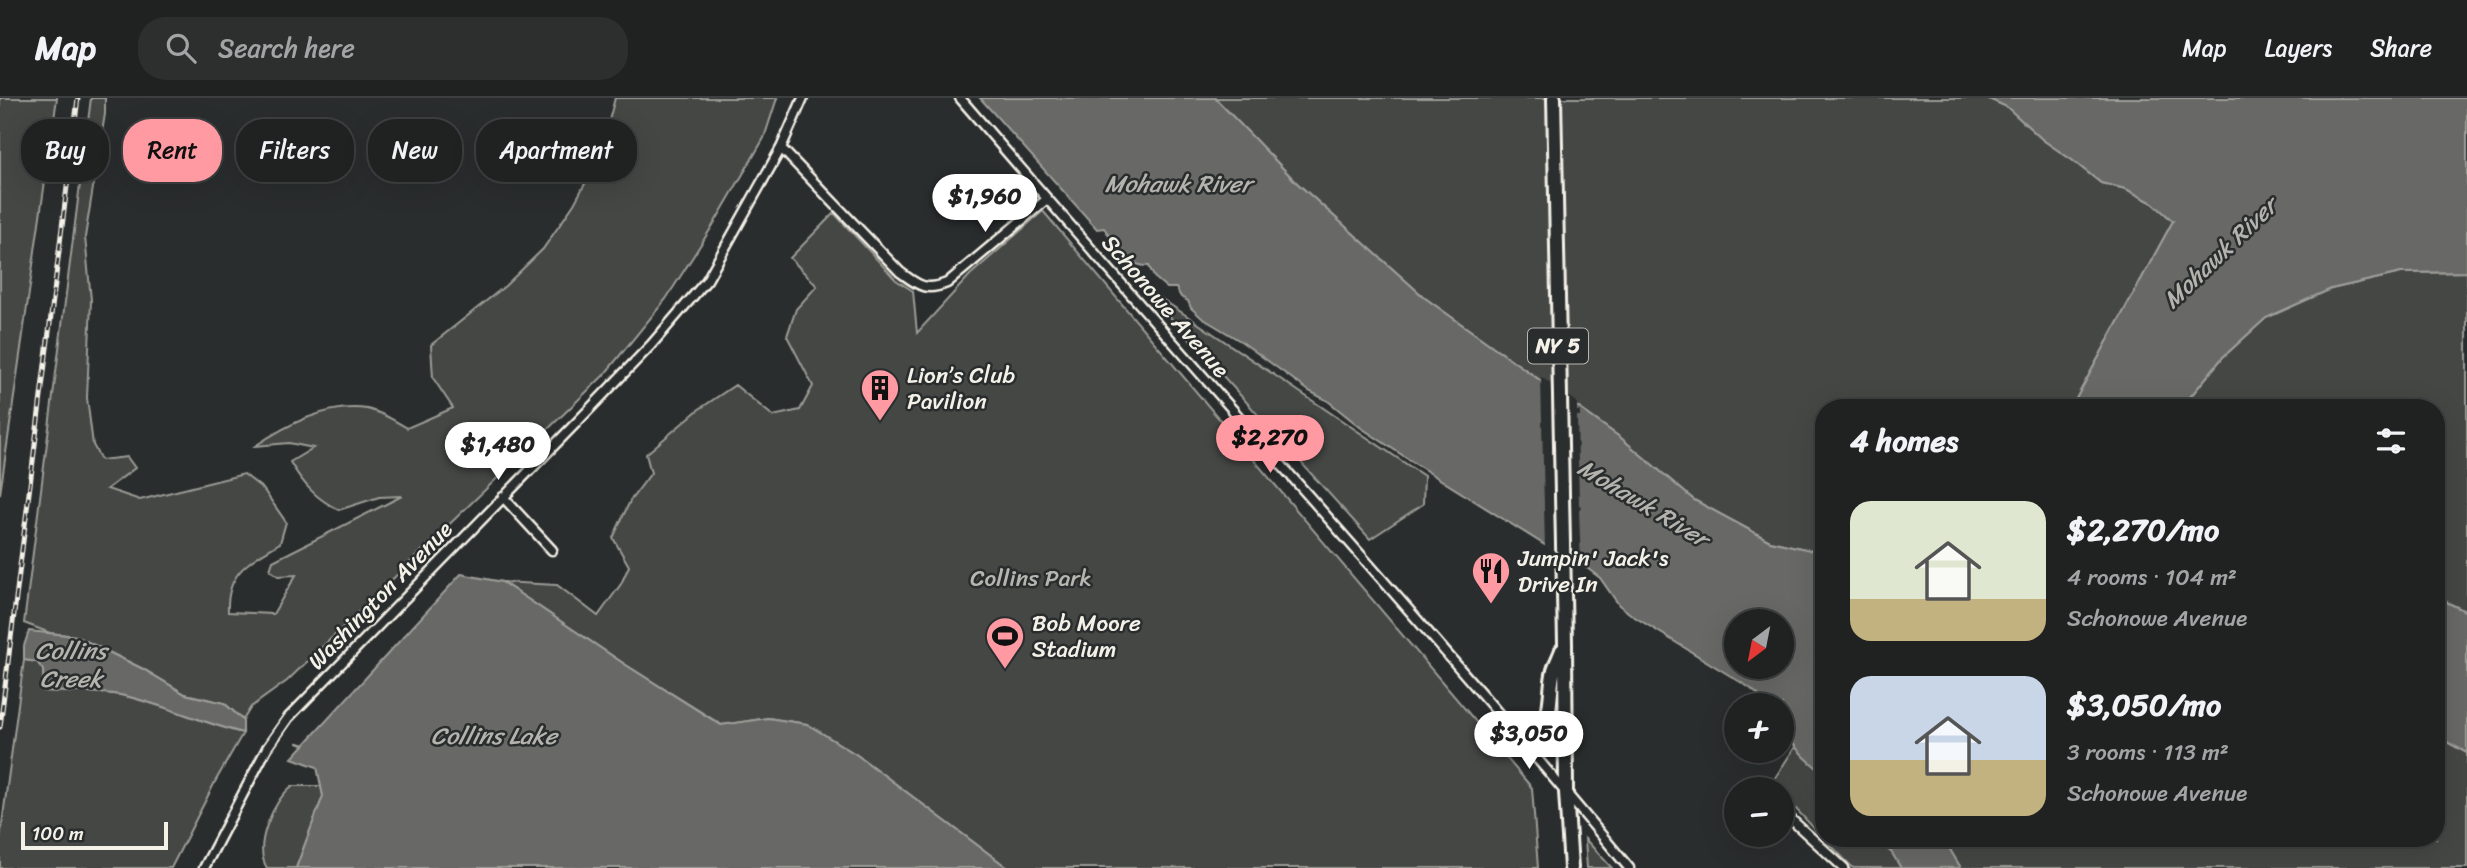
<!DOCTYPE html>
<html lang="en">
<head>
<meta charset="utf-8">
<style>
  body { margin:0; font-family:Sriracha,sans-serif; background:#2d2f2f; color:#f1f3f6; height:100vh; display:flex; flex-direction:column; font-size:26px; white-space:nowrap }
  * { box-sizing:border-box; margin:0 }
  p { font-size:23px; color:#a2a4a5 }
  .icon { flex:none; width:38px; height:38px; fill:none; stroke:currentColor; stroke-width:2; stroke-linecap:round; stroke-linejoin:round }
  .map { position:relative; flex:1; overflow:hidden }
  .sheet { position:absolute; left:1815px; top:301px; width:630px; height:448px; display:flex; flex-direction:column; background:#202222; border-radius:28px; box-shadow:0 7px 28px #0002,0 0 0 2px #3d3f40 }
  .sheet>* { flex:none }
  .top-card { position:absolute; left:21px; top:21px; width:665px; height:63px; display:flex; gap:14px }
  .needle { width:46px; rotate:212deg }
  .fabs { position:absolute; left:1724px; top:511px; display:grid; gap:14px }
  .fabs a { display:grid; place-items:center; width:70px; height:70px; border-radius:50%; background:#202222; box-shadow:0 7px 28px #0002,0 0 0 2px #3d3f40; font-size:35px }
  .scale { position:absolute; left:21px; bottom:18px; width:147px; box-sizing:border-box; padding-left:7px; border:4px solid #f4f1e8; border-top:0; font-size:19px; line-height:24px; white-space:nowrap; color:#f4f1e8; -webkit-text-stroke:5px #2a2d2e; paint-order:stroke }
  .price { position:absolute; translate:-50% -60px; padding:0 16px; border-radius:24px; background:#fff; color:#222; font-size:23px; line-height:46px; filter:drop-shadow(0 2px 4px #0008) }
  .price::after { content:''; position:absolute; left:50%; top:42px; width:21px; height:16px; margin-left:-10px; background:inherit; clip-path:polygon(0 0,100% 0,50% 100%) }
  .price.selected { background:#ff9aa2; color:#111 }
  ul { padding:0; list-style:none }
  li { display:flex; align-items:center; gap:21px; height:175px; padding:0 35px }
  li span { display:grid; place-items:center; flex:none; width:196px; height:140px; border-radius:21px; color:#555 }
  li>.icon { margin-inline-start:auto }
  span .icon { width:84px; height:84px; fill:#fffc; stroke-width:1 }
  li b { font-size:30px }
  h2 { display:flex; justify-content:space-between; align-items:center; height:84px; padding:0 35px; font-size:30px }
  .pill { padding:0 24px; border-radius:28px; background:#202222; box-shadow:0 7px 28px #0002,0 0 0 2px #3d3f40; font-size:24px; line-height:63px }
  .pill.selected { background:#ff9aa2; color:#111 }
  header { display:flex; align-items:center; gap:42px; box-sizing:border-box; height:98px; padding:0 35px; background:#202222; border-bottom:2px solid #3d3f40 }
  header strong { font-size:33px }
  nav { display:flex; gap:38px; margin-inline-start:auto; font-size:24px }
  .search { width:490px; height:63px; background:#2d2f2f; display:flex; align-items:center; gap:18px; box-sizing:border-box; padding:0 24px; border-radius:28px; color:#a2a4a5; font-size:26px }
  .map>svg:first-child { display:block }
  .green { fill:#444645; stroke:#9c9c96; stroke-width:2 }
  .water { fill:#676866; stroke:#9f9f9a; stroke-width:2; fill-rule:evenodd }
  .pier { fill:#2a2d2e }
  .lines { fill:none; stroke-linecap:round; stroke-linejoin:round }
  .stream { stroke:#9f9f9a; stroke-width:2.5 }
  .street-casing { stroke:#f4f1e8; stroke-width:13 }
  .primary-casing { stroke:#f4f1e8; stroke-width:18 }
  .street { stroke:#2a2d2e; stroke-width:8 }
  .primary { stroke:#2a2d2e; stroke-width:12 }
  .rail-casing { stroke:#f4f1e8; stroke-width:5 }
  .rail { stroke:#2a2d2e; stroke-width:2.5; stroke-dasharray:8; stroke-linecap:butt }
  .labels { text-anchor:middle; stroke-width:5; stroke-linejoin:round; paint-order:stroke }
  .shield { fill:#2a2d2e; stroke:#b7b6b0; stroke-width:2 }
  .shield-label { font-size:21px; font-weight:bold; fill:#f4f1e8 }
  .street-label { font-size:23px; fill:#f4f1e8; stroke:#2a2d2e }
  .poi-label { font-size:23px; fill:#f4f1e8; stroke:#2a2d2e; text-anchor:start }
  .park-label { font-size:23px; fill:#b6b5af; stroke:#2a2d2e }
  .water-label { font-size:24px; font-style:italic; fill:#b5b3ae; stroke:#2a2d2e }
</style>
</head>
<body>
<header>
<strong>Map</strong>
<div class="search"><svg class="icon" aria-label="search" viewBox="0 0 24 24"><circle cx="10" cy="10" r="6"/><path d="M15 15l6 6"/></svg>Search here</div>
<nav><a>Map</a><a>Layers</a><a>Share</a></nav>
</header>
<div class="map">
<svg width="2467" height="770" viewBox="0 0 2467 770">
  <rect width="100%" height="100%" fill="#2a2d2e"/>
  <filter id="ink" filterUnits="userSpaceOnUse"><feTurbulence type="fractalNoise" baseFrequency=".0143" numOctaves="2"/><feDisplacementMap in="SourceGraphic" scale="14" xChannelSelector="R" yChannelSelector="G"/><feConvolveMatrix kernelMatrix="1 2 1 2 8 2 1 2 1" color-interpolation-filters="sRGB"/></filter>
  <g filter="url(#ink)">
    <path class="green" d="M0 0H57L0 396Z
      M91 0H105V16L85 139 91 202 87 300 93 347 101 362 127 359 135 370 107 391 140 402 244 376 263 391 286 424 280 445C250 463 226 474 228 514L273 516 296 477 278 478 270 472 273 463 402 398 379 399 339 412C316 401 303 386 290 364L313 350 289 345 255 348C286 327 329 305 367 311 382 314 395 323 407 330L453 310 433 280 431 247 505 188 543 151 574 106 599 60 615 0H777L764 40 715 124 666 201 604 277 287 583 251 609 243 622 224 605 185 596 143 571 76 538 50 535 24 525Z
      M1215 0H1987L2007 9 2043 42 2072 62 2101 85 2126 91 2153 105 2173 123 2071 310H1824L1823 455 1770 443 1694 402 1621 340 1425 200 1297 85Z
      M1043 113 1532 690 1538 770H1008L857 657 807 626 768 620 722 627 626 567 502 484 557 487 598 518 621 486 629 468 613 440 630 403 651 375 646 356 698 312 735 287 773 318 800 312 813 288 787 238 796 211 817 188 790 160 834 115 896 182 913 193 917 235 970 177Z
      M2467 174V514L2436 499V310H2181L2223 259 2266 220 2331 191 2401 175Z
      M1141 187 1424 378 1423 406 1370 441Z
      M24 562 37 564 43 572 44 593C71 595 98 592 125 598 165 607 203 625 243 635L216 682 171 770H0V741Z
      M2436 638 2467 655V770H1961L1943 740H2436Z
      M1795 649 1822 674 1823 740 1782 696V691H1776L1771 686Z
      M292 688H321L323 698 296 770H267C253 748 273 703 292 688Z
      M1824 740H1875L1892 755 1901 770H1853Z
      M1585 741 1612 770H1587Z"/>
    <path class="water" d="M980 0H1215L1297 85 1425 200 1621 340 1694 402 1770 443 1823 455V691L1822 674C1798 655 1782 639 1782 607H1770L1750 590 1633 518 1619 507 1600 480 1587 470 1559 456 1414 365 1360 329 1328 303 1309 293 1242 244 1202 220 1191 210 1188 203 1181 199 1176 190H1167L1154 179 1149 168C1126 169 1116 146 1104 130L1097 131ZM1736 523H1782V569H1736Z
      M1987 0H2467V174L2401 175 2331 191 2266 220 2223 259 2181 310H2071L2173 123 2153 105 2126 91 2101 85 2072 62 2043 42 2007 9Z
      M461 476 502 484 626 567 721 627 768 620 807 626 857 657 1008 770H296L323 698 317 669 292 660Z
      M2436 499 2467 514V655L2436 638Z
      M29 533 76 538 143 571 185 596 224 605 243 622V635C203 625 165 607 125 598 97 592 71 595 44 593L43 572 37 564 24 562V548Z
      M1875 740H1943L1961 770H1901L1892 755Z"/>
    <path class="pier" d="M1541 279 1577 304V313H1580V318H1577L1579 407 1581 408 1579 413 1581 470 1545 451Z"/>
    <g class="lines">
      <path class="stream" d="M298 645 304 647"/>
      <g class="street-casing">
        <path id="street" d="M960 0C1181 258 1412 508 1629 770
          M781 50 900 174C918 187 925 194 947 185L1047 101
          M503 399 552 452
          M1782 713 1844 770
          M204 770 267 650 288 620 578 323 651 247 707 182 781 50 803 0"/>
      </g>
      <g class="primary-casing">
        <path id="primary" d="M1554 0 1565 545 1566 694 1571 770
          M1515 634C1558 645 1547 596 1554 572 1556 565 1560 558 1562 552"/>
      </g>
      <use href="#street" class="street"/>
      <use href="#primary" class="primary"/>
      <g class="rail-casing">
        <path id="rail" d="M0 629 78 0"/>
      </g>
      <use href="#rail" class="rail"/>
    </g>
  </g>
  <defs>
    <g id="building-pin" transform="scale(2.0125)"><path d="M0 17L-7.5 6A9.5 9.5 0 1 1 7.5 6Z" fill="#ff9aa2" stroke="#2a2d2e"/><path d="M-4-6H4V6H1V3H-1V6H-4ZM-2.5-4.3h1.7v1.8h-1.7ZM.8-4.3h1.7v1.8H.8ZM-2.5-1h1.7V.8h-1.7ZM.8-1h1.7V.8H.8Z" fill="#111"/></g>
    <g id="restaurant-pin" transform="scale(2.0125)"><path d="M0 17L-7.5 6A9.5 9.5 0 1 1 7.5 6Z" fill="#ff9aa2" stroke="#2a2d2e"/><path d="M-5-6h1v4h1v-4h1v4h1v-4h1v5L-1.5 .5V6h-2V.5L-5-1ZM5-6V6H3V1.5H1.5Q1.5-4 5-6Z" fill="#111"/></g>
    <g id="stadium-pin" transform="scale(2.0125)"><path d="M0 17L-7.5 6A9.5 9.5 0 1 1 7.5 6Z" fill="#ff9aa2" stroke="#2a2d2e"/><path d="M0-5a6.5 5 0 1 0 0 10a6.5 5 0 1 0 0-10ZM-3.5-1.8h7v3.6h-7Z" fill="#111"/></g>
  </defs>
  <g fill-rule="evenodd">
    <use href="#building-pin" x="880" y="290"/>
    <use href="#restaurant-pin" x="1491" y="473"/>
    <use href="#stadium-pin" x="1005" y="538"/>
  </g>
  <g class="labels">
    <rect class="shield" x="1528" y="230.5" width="60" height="35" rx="5"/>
    <g class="shield-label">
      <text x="1558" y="255">NY 5</text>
    </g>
    <g class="street-label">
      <text transform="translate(1166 208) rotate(49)" y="8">Schonowe Avenue</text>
      <text transform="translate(380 497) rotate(-46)" y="8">Washington Avenue</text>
    </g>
    <g class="poi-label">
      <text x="907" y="285">Lion’s Club<tspan x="907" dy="26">Pavilion</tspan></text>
      <text x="1518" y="468">Jumpin' Jack's<tspan x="1518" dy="26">Drive In</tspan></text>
      <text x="1032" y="533">Bob Moore<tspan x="1032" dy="26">Stadium</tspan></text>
    </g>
    <g class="park-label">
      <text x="1031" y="488">Collins Park</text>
    </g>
    <g class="water-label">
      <text x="1178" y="94">Mohawk River</text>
      <text transform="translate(2220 155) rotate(-44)" y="8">Mohawk River</text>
      <text transform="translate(1643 405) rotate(31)" y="8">Mohawk River</text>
      <text x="71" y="561">Collins<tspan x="71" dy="28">Creek</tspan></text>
      <text x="494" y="646">Collins Lake</text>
    </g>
  </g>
</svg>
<div class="fabs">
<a><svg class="needle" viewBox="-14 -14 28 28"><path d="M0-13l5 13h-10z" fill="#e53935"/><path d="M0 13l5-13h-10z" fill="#a2a4a5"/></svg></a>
<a>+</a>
<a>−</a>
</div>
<div class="scale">100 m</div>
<b class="price" style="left:985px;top:136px">$1,960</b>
<b class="price selected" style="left:1270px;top:377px">$2,270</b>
<b class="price" style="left:498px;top:384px">$1,480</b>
<b class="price" style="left:1529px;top:673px">$3,050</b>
<div class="top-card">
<a class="pill">Buy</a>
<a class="pill selected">Rent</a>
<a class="pill">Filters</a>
<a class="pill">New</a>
<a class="pill">Apartment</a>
</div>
<section class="sheet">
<h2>4 homes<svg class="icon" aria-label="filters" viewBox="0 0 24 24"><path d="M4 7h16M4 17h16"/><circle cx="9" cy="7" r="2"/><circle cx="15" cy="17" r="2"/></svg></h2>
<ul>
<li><span style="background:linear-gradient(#dfe7d0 70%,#c2b280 0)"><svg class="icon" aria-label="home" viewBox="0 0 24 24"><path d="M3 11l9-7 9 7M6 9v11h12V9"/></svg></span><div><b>$2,270/mo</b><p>4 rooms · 104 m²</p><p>Schonowe Avenue</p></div></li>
<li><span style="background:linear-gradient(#c9d6e8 60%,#c2b280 0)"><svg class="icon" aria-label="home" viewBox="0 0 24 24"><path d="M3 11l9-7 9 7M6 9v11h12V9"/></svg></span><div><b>$3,050/mo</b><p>3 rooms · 113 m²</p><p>Schonowe Avenue</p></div></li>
</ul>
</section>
</div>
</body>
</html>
